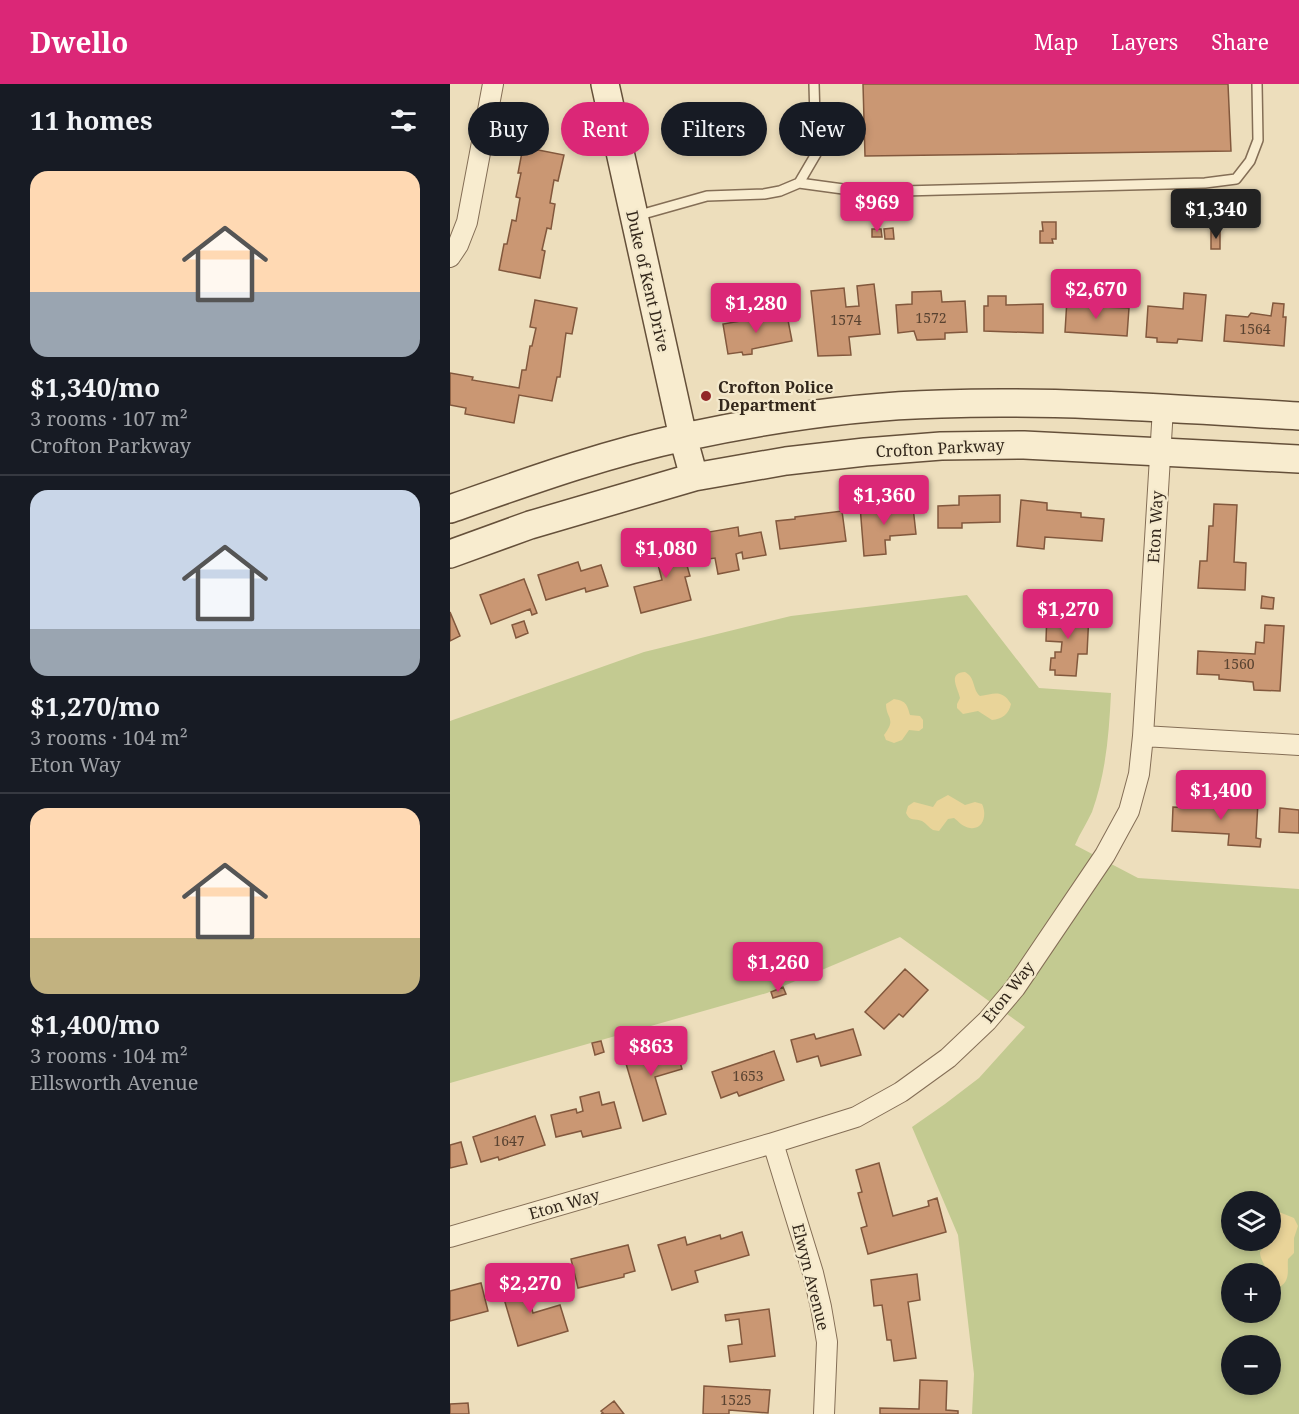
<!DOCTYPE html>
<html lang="en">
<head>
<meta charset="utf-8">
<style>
  body { margin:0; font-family:"Noto Serif",serif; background:#20242c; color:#f1f3f6; height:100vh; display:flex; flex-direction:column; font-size:22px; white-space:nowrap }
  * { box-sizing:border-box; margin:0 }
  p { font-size:20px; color:#9ea1a6 }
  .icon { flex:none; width:33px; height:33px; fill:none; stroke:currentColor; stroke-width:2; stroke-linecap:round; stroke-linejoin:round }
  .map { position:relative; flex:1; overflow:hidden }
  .panel { display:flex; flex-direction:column; background:#171b24; width:450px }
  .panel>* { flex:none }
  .banner { position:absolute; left:18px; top:18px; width:570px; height:54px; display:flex; gap:12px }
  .buttons { position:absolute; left:771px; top:1107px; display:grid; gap:12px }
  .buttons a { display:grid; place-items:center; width:60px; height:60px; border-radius:50%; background:#171b24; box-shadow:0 3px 9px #0003; font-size:30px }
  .price { position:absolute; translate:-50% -51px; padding:0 14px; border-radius:6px; background:#db2777; color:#fff; font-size:20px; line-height:39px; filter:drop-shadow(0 2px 3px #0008) }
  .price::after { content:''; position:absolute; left:50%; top:36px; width:18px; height:14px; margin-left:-9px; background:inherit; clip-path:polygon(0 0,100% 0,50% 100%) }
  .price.selected { background:#222; color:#fff }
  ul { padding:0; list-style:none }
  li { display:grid; align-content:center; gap:12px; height:318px; padding:0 30px }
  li+li { border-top:2px solid #363941 }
  li span { display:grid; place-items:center; height:186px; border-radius:18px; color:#555 }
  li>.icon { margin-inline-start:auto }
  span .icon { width:108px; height:108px; fill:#fffc; stroke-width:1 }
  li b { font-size:26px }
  h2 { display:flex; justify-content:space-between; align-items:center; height:72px; padding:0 30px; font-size:26px }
  .pill { padding:0 21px; border-radius:27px; background:#171b24; box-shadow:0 3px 9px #0003; font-size:21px; line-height:54px }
  .pill.selected { background:#db2777; color:#fff }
  header { display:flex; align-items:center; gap:36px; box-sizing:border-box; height:84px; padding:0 30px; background:#db2777; color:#fff }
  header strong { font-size:28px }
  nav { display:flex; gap:33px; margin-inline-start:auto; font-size:21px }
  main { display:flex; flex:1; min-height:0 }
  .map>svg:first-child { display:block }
  .green { fill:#c3ca91; fill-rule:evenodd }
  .sand { fill:#e9d499 }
  .building { fill:#ca9773; stroke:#82583d; stroke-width:1.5 }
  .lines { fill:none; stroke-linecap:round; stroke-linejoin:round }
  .lane-casing { stroke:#846e56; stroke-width:12 }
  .street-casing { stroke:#846e56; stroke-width:22 }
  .secondary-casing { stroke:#65503a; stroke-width:30 }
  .lane { stroke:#f8eccf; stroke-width:9 }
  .street { stroke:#f8eccf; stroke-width:20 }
  .secondary { stroke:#f8eccf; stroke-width:27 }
  .poi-dot { fill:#922728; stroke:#f4e9cc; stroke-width:2 }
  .labels { text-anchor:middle; stroke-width:4.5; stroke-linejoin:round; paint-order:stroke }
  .number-label { font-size:14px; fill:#594331 }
  .street-label { font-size:16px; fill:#33271b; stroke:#f4e9cc }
  .poi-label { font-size:16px; font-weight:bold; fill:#33271b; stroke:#f4e9cc; text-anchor:start }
</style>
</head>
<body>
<header>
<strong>Dwello</strong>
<nav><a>Map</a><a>Layers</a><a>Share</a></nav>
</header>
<main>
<section class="panel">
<h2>11 homes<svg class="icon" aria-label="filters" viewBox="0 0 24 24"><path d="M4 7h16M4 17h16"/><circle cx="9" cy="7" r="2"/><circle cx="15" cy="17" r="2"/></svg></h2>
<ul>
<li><span style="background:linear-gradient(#ffd9b3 65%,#9aa5b1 0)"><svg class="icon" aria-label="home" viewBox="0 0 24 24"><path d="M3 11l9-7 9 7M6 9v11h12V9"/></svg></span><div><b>$1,340/mo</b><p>3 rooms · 107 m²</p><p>Crofton Parkway</p></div></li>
<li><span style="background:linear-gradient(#c9d6e8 75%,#9aa5b1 0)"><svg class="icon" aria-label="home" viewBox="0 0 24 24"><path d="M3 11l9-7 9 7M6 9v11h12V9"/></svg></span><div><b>$1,270/mo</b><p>3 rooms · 104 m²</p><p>Eton Way</p></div></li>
<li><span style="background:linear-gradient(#ffd9b3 70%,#c2b280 0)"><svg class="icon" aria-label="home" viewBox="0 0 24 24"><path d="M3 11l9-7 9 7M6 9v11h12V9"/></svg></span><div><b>$1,400/mo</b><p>3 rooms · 104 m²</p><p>Ellsworth Avenue</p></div></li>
</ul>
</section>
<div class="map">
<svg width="849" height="1330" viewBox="0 0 849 1330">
  <rect width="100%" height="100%" fill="#eddebc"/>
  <path class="green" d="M517 511 589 604 661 609C659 650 656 689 642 728 637 739 630 749 625 761L688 794 849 805V1330H522L524 1290 508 1151 462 1043 495 1020 529 994 575 943 450 853 317 909 0 999V637L194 568 341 532ZM782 1118H820V1156H782ZM782 1190H820V1228H782ZM782 1262H820V1300H782Z"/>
  <path class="sand" d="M515 588C526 594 522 605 530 612 544 610 552 605 561 620 559 630 552 635 542 636L528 627 513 630 507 624V620L510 614C508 604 497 589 515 588Z
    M444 615C456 617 457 620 460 631L470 632 473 636V644L469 647 459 646 452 656 444 659 436 656 434 651C447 634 436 635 436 620Z
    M498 711 515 721 525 718 532 720C537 730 534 746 520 744 513 743 509 738 504 734L498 735 489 747 483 746C479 744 476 739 472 737 465 734 460 738 456 729L458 722 464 718 483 723 487 717Z
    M821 1126 829 1128 844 1134 848 1142 844 1154V1169L838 1175C837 1186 841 1197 829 1203L821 1200 820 1190 816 1189C817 1181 810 1177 810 1168L820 1156Z"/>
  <path class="building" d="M413 0H778L781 67 415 72Z
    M73 63 114 71 108 97 104 96 100 119 105 120 101 145 97 144 92 166 95 167 90 194 49 186 54 160H57L62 136 66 137 67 131 70 114 66 113 71 89H68Z
    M592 138H606V155H602L603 159H590V147H593Z
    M443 144 444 155H435L434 145Z
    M422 145H431L432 153H422Z
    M761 147H770V165H761Z
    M424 200 430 250 399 253 401 271 368 272 361 207 394 204 396 223 409 222 407 202Z
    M491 207 492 218 515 217 517 248 495 249V255L470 256H467L464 247 448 249 446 221 462 220V208Z
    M734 209 756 211 752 257 728 255 727 259 707 258V254L696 253 698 222 733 225Z
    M538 212H556V221L593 220V249L534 247V222H538Z
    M330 214 331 230 319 231 317 215Z
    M617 215 625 216V222L679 224 677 252 615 248Z
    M85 216 127 224 122 250 116 249 110 293H107L102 317 69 311 64 339 15 330 16 324 0 321V289L23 293 22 296 69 304 72 286H76L80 262H82L86 244 80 243Z
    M823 219 834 220 833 233H836L834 262 774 257 776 231 798 233 801 229 821 232Z
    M337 231 342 257 302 265V270L293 271 292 268 278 270 273 240 319 232V234Z
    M550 411V438L512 439V444H488V422L509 421V412Z
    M571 416 597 419V426L631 429V433L654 435 652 457 595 453 594 465 567 462Z
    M437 420 438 425 463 423 466 450 440 452V456H435L436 470 414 472 410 422Z
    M764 420 787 421 784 478 796 479 795 506 748 504 750 477H757L759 442H763Z
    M392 427 396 457 330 465 326 437 345 435V433Z
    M288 443 289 452 311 448 316 471 293 475 292 468 286 470 289 486 268 490 265 474 252 476 247 450Z
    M224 451 229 472 234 471 240 492 235 493 241 516 191 529 184 503 212 496 202 457Z
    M128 478 131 487 151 481 158 502 136 508 135 504 96 516 88 491Z
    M74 495 87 529 82 531 80 525 41 540 30 511Z
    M812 512 824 514 823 525 811 524Z
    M597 527 639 529 637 570H628L626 592 605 591V586H600L601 574H605V568H611L612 558 596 557Z
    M0 528 10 552 0 557Z
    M74 537 78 549 66 554 62 541Z
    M815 541 834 542 830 607 804 606 803 598 769 595V591L747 590 748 567 805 570 806 558 814 559Z
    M781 716 808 718 806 754 811 755 810 763 778 761 779 750 722 747 723 723 746 724 747 720 780 722Z
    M830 724 849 726V749L829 748Z
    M455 885 478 906 453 933 449 930 434 945 415 928Z
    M333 903 336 910 323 914 321 908Z
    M403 945 411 971 371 982 368 972 347 978 341 956 364 950 366 955Z
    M151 957 154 968 145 971 142 959Z
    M224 958 232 985 205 993 216 1030 193 1037 174 973Z
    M324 967 334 996 289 1012 287 1008 271 1014 262 988Z
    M149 1008 152 1021 164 1018 171 1044 133 1053 131 1047 106 1053 101 1031 126 1025 127 1029 133 1027 130 1013Z
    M85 1032 95 1061 49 1076 48 1073 31 1078 23 1053Z
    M11 1058 17 1080 0 1084V1061Z
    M429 1079 443 1132 479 1122 478 1117 487 1114 496 1148 418 1170 411 1144 417 1142 408 1109 412 1108 406 1086Z
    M292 1148 299 1171 245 1187 248 1198 222 1206 208 1161 235 1153 237 1161 270 1151 271 1155Z
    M178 1161 185 1187 174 1190V1193L128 1204 121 1175Z
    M467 1190 470 1216 458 1218 466 1274 444 1277 441 1256H437L432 1221 424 1222 421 1196Z
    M72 1191 83 1229 110 1221 118 1247 68 1262 49 1198Z
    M31 1199 38 1227 0 1237V1207Z
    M319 1225 325 1272 280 1278 278 1262 292 1260 289 1235 276 1237 275 1231Z
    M470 1296 497 1297 496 1326 508 1327V1330H430V1324L469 1325Z
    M254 1302 320 1306 318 1329 279 1326V1330H253Z
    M164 1317 174 1330H151L153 1329 151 1327Z
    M18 1319 19 1330H0V1320Z"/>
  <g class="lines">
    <g class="lane-casing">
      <path id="lane" d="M349 99 415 108 755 99 786 95 800 77 808 56 807 0
        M186 132 257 112 314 110 330 107 349 99 366 70 364 0"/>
    </g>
    <g class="street-casing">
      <path id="street" d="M0 173 8 161 17 138 43 0
        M693 652 849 661
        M323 1059 363 1189 371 1223 377 1258 374 1330
        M0 1153 323 1059 406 1033 451 1008 498 974 537 937 565 904 655 771 679 727 689 690 693 652 713 324"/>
    </g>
    <g class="secondary-casing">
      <path id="secondary" d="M155 0 233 353 244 393
        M0 425C77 398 154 370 234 353 318 335 405 322 491 320 610 316 730 325 849 332
        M0 470 80 441 244 393 336 377 415 368 491 362 574 361 849 375"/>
    </g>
    <use href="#lane" class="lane"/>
    <use href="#street" class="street"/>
    <use href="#secondary" class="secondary"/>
  </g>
  <circle class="poi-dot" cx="256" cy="312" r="6"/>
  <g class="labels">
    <g class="number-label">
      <text x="481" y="239">1572</text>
      <text x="396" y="241">1574</text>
      <text x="805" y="250">1564</text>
      <text x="789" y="585">1560</text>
      <text x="298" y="997">1653</text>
      <text x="59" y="1062">1647</text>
      <text x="286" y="1321">1525</text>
    </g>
    <g class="street-label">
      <text transform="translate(198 197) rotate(77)" y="6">Duke of Kent Drive</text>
      <text transform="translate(490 364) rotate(-3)" y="6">Crofton Parkway</text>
      <text transform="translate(705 443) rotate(-87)" y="6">Eton Way</text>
      <text transform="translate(558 908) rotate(-52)" y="6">Eton Way</text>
      <text transform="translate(114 1120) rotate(-16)" y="6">Eton Way</text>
      <text transform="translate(361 1193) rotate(76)" y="6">Elwyn Avenue</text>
    </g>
    <g class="poi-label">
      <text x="268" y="309">Crofton Police<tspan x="268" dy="18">Department</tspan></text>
    </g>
  </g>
</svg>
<div class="buttons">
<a><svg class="icon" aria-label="layers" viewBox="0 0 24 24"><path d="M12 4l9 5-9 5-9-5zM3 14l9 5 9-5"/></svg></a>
<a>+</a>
<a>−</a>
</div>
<b class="price" style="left:427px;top:149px">$969</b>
<b class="price selected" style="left:766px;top:156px">$1,340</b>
<b class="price" style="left:646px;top:236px">$2,670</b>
<b class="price" style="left:306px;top:250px">$1,280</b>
<b class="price" style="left:434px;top:442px">$1,360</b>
<b class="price" style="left:216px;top:495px">$1,080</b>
<b class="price" style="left:618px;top:556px">$1,270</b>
<b class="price" style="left:771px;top:737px">$1,400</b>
<b class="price" style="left:328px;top:909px">$1,260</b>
<b class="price" style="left:201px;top:993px">$863</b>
<b class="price" style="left:80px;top:1230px">$2,270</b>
<div class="banner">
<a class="pill">Buy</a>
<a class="pill selected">Rent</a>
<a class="pill">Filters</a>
<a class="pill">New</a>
</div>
</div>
</main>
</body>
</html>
